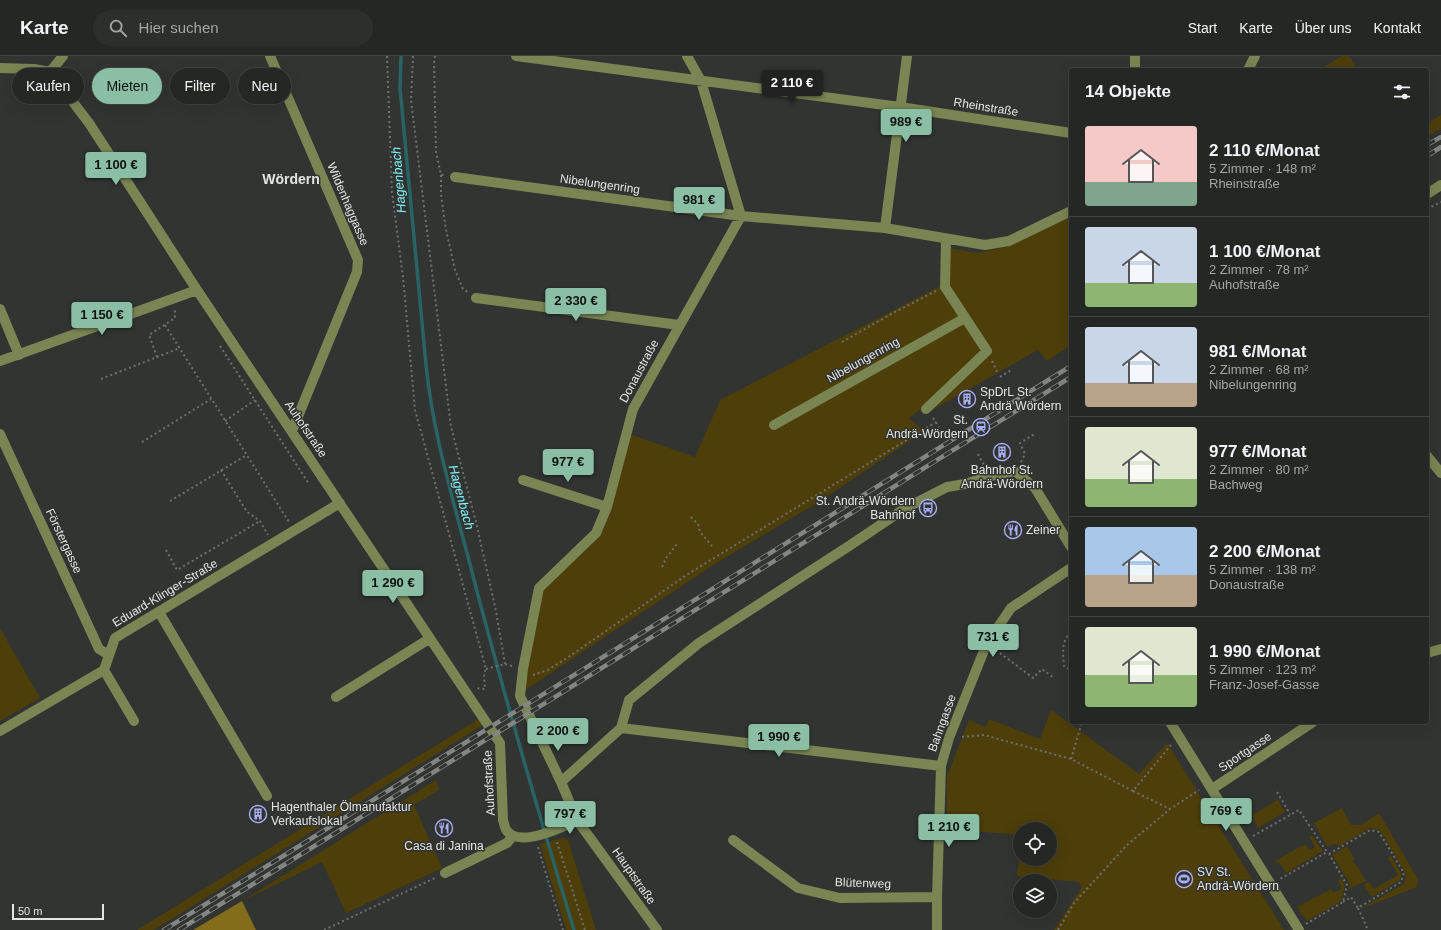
<!DOCTYPE html>
<html lang="de">
<head>
<meta charset="utf-8">
<style>
  body { margin:0; font-family:Arial,sans-serif; background:#2d2f2d; color:#f1f3f6; height:100vh; display:flex; flex-direction:column; font-size:15px; white-space:nowrap }
  * { box-sizing:border-box; margin:0 }
  p { font-size:13px; color:#a3a5a7 }
  .icon { flex:none; width:22px; height:22px; fill:none; stroke:currentColor; stroke-width:2; stroke-linecap:round; stroke-linejoin:round }
  .map { position:relative; flex:1; overflow:hidden }
  .side { position:absolute; left:1069px; top:12px; width:360px; height:656px; display:flex; flex-direction:column; background:#252725; border-radius:4px; box-shadow:0 4px 16px #0002,0 0 0 1px #424442 }
  .side>* { flex:none }
  .banner { position:absolute; left:12px; top:12px; width:380px; height:36px; display:flex; gap:8px }
  .tools { position:absolute; left:1013px; top:766px; display:grid; gap:8px }
  .tools a { display:grid; place-items:center; width:44px; height:44px; border-radius:50%; background:#252725; box-shadow:0 4px 16px #0002,0 0 0 1px #424442; font-size:20px }
  .scale { position:absolute; left:12px; bottom:10px; width:92px; box-sizing:border-box; padding-left:4px; border:2px solid #e3e5e3; border-top:0; font-size:11px; line-height:14px; white-space:nowrap; color:#e3e5e3; -webkit-text-stroke:3px #313431; paint-order:stroke }
  .price { position:absolute; translate:-50% -34px; padding:0 9px; border-radius:4px; background:#8abfa5; color:#111; font-size:13px; line-height:26px; filter:drop-shadow(0 1px 2px #0008) }
  .price::after { content:''; position:absolute; left:50%; top:24px; width:12px; height:9px; margin-left:-6px; background:inherit; clip-path:polygon(0 0,100% 0,50% 100%) }
  .price.on { background:#222; color:#fff }
  ul { padding:0; list-style:none }
  li { display:flex; align-items:center; gap:12px; height:100px; padding:0 16px }
  li+li { border-top:1px solid #424442 }
  li span { display:grid; place-items:center; flex:none; width:112px; height:80px; border-radius:4px; color:#555 }
  li>.icon { margin-inline-start:auto }
  span .icon { width:48px; height:48px; fill:#fffc; stroke-width:1 }
  li b { font-size:17px }
  h2 { display:flex; justify-content:space-between; align-items:center; height:48px; padding:0 16px; font-size:17px }
  .chip { padding:0 14px; border-radius:18px; background:#252725; box-shadow:0 4px 16px #0002,0 0 0 1px #424442; font-size:14px; line-height:36px }
  .chip.on { background:#8abfa5; color:#111 }
  header { display:flex; align-items:center; gap:24px; box-sizing:border-box; height:56px; padding:0 20px; background:#252725; border-bottom:1px solid #424442 }
  header strong { font-size:19px }
  nav { display:flex; gap:22px; margin-inline-start:auto; font-size:14px }
  .search { width:280px; height:36px; background:#2d2f2d; display:flex; align-items:center; gap:10px; box-sizing:border-box; padding:0 14px; border-radius:22px; color:#a3a5a7; font-size:15px }
  .map>svg:first-child { display:block }
  .green { fill:#4d3e0a }
  .forest { fill:#836c1a }
  .lines { fill:none; stroke-linecap:round; stroke-linejoin:round }
  .stream { stroke:#296366; stroke-width:3.5 }
  .path { stroke:#6e716e; stroke-width:2; stroke-dasharray:2 3; stroke-linecap:butt }
  .minor { stroke:#798553; stroke-width:10 }
  .rail-casing { stroke:#838683; stroke-width:4.5 }
  .rail { stroke:#313431; stroke-width:3; stroke-dasharray:9; stroke-linecap:butt }
  .labels { text-anchor:middle; stroke-width:3; stroke-linejoin:round; paint-order:stroke }
  .street-label { font-size:12px; fill:#e3e5e3; stroke:#313431 }
  .poi-label { font-size:12px; fill:#e3e5e3; stroke:#313431; text-anchor:start }
  .water-label { font-size:13px; font-style:italic; fill:#82f3fb; stroke:#313431 }
  .quarter-label { font-size:14px; font-weight:bold; fill:#e3e5e3; stroke:#313431 }
</style>
</head>
<body>
<header>
<strong>Karte</strong>
<div class="search"><svg class="icon" aria-label="search" viewBox="0 0 24 24"><circle cx="10" cy="10" r="6"/><path d="M15 15l6 6"/></svg>Hier suchen</div>
<nav><a>Start</a><a>Karte</a><a>Über uns</a><a>Kontakt</a></nav>
</header>
<div class="map">
<svg width="1441" height="874" viewBox="0 0 1441 874">
  <rect width="100%" height="100%" fill="#313431"/>
  <path class="green" d="M1342 0H1349L1358 14H1319Z
    M1441 59V73L1427 81V67Z
    M1071 160V289L1047 305 1038 294 936 352 930 346 909 362 924 375 819 446 718 506 524 635 539 532 596 477 627 377 695 401 720 344 946 227 949 192 978 197 1006 191Z
    M0 572 40 642 0 665Z
    M1051 654 1139 718 1167 687 1284 874H1054L1082 831 1079 826 1017 820 1020 799V803H1050V773H1020V779L947 773V720L969 664 986 671 989 663 1040 683Z
    M482 661 486 667 154 874H137Z
    M436 724 439 734 414 749 442 812 346 857 322 806 242 845Z
    M1278 744 1285 756 1258 772 1252 759Z
    M1342 752 1351 769H1361L1379 757 1418 823 1417 831 1360 853 1404 828 1406 818 1380 774 1370 772 1338 791 1335 787 1327 791 1314 767Z
    M1312 779 1323 795 1286 817 1279 806 1276 807 1275 805 1305 788 1310 794 1315 791 1310 781Z
    M562 782 568 784 596 874H566L540 788Z
    M1347 790 1354 802 1353 807 1356 808 1366 825 1348 833 1350 828 1332 799Z
    M1391 800 1402 818 1400 824 1372 841 1363 829 1369 826 1374 833 1398 819 1388 802Z
    M1341 823 1345 829 1341 845 1307 865 1297 851 1331 833 1334 837 1342 832 1338 824Z"/>
  <path class="forest" d="M242 845 256 874H193Z"/>
  <g class="lines">
    <path class="stream" d="M401 0 400 32 426 309C433 379 454 447 472 516 503 636 538 755 574 874"/>
    <path class="path" d="M387 0 392 136 403 221 415 354 486 613 484 617 485 633 476 632
      M413 0 411 44 451 371 476 466 496 555 505 608
      M435 0 434 7 436 96 441 119H445
      M441 119V139L446 174 455 214 463 233 468 236
      M1427 153 1441 146
      M165 269 289 466
      M842 286 893 257 936 235
      M220 290 309 428
      M157 301 149 279 175 262V254
      M992 305 998 318
      M1000 321 1011 314
      M101 323 180 292
      M933 362 939 371
      M225 365 255 344
      M142 386 211 343
      M978 398 985 411
      M1021 406 1025 398 1020 387 1036 377
      M221 414 247 456 260 465 268 479
      M170 445 247 399
      M691 461 698 468 700 476 712 490
      M166 494 177 514 260 465
      M662 511 666 502 677 488
      M1071 576C1061 585 1063 597 1064 610L1071 614
      M996 594 1033 622 1042 613 1054 622
      M486 613 505 608 512 610
      M533 619 548 614 567 602 688 518 936 366
      M962 681 984 679 1071 703 1133 735 1171 689
      M1071 703 1082 666
      M1133 735 1170 753
      M1277 736 1290 758
      M1253 780 1299 754 1327 796 1280 823
      M557 786 585 874
      M538 791 563 874
      M1329 798 1370 774 1379 776 1404 817 1401 826 1358 852 1351 841 1343 846
      M1358 852 1368 874
      M1306 868 1343 846 1347 829 1329 798
      M324 874 435 822
      M1058 874 1074 847 1127 789 1170 753 1199 734"/>
    <path class="minor" d="M270 0 358 204 357 216 292 375
      M516 0 900 51 1071 77
      M1135 0V14
      M0 12 34 13 50 16 89 67 197 234 500 687 503 764C504 767 505 773 507 775 520 792 563 771 577 764
      M1248 14 1255 0
      M50 16 63 0
      M455 121 741 160 885 172 985 189 1009 185 1071 155
      M1427 138 1441 129
      M885 172 907 0
      M476 242 679 269
      M0 253 19 299
      M0 305 197 234
      M926 353 987 295 945 231 946 183
      M774 369 965 262
      M0 378 99 593 109 599
      M1427 400 1441 417
      M523 424 607 451
      M159 556 267 740
      M1427 597 1441 593
      M104 614 134 665
      M336 641 429 583
      M1170 666 1299 874
      M621 672 629 644 699 587 849 490 904 453 947 431 965 428 990 420 1015 415 1035 432 1071 491
      M621 672 941 710
      M0 675 104 614 115 582 340 447
      M561 726 621 672
      M1212 733 1313 666
      M733 784 798 832 840 842 937 841
      M445 817 507 787 513 780
      M657 874 577 764 561 726 520 640 523 613 539 532 596 477 607 451 633 353 741 160 701 25 687 0
      M937 874V841L941 710 949 682 987 587 1011 552 1071 512"/>
    <g class="rail-casing">
      <path id="rail" d="M1427 89 1441 81
        M1427 100 1441 91
        M164 874 1071 310
        M179 874 1071 321"/>
    </g>
    <use href="#rail" class="rail"/>
  </g>
  <defs>
    <g id="building-ring" transform="scale(0.9)"><circle r="9.5" fill="#313431" stroke="#acaffb" stroke-width="1.5"/><path d="M-4-6H4V6H1V3H-1V6H-4ZM-2.5-4.3h1.7v1.8h-1.7ZM.8-4.3h1.7v1.8H.8ZM-2.5-1h1.7V.8h-1.7ZM.8-1h1.7V.8H.8Z" fill="#acaffb"/></g>
    <g id="station-ring" transform="scale(0.9)"><circle r="9.5" fill="#313431" stroke="#acaffb" stroke-width="1.5"/><path d="M-3-6H3Q5-6 5-4V2Q5 4 3 4L4.5 6H3L1.5 4h-3L-3 6H-4.5L-3 4Q-5 4-5 2V-4Q-5-6-3-6ZM-3.5-4v3h7v-3ZM-3.5 1v1.5H-2V1ZM2 1v1.5H3.5V1Z" fill="#acaffb"/></g>
    <g id="bus-ring" transform="scale(0.9)"><circle r="9.5" fill="#313431" stroke="#acaffb" stroke-width="1.5"/><path d="M-5-6H5V4H4V6H2V4H-2V6H-4V4H-5ZM-3.5-4V0h7V-4ZM-3.5 1.2v1.5H-2V1.2ZM2 1.2v1.5H3.5V1.2Z" fill="#acaffb"/></g>
    <g id="restaurant-ring" transform="scale(0.9)"><circle r="9.5" fill="#313431" stroke="#acaffb" stroke-width="1.5"/><path d="M-5-6h1v4h1v-4h1v4h1v-4h1v5L-1.5 .5V6h-2V.5L-5-1ZM5-6V6H3V1.5H1.5Q1.5-4 5-6Z" fill="#acaffb"/></g>
    <g id="stadium-ring" transform="scale(0.9)"><circle r="9.5" fill="#313431" stroke="#acaffb" stroke-width="1.5"/><path d="M0-5a6.5 5 0 1 0 0 10a6.5 5 0 1 0 0-10ZM-3.5-1.8h7v3.6h-7Z" fill="#acaffb"/></g>
  </defs>
  <g fill-rule="evenodd">
    <use href="#building-ring" x="967" y="343"/>
    <use href="#station-ring" x="981" y="371"/>
    <use href="#building-ring" x="1002" y="396"/>
    <use href="#bus-ring" x="928" y="452"/>
    <use href="#restaurant-ring" x="1013" y="474"/>
    <use href="#building-ring" x="258" y="758"/>
    <use href="#restaurant-ring" x="444" y="772"/>
    <use href="#stadium-ring" x="1184" y="823"/>
  </g>
  <g class="labels">
    <g class="street-label">
      <text transform="translate(986 51) rotate(9)" y="4">Rheinstraße</text>
      <text transform="translate(600 128) rotate(8)" y="4">Nibelungenring</text>
      <text transform="translate(348 148) rotate(67)" y="4">Wildenhaggasse</text>
      <text transform="translate(863 304) rotate(-29)" y="4">Nibelungenring</text>
      <text transform="translate(639 315) rotate(-62)" y="4">Donaustraße</text>
      <text transform="translate(306 373) rotate(56)" y="4">Auhofstraße</text>
      <text transform="translate(64 485) rotate(65)" y="4">Förstergasse</text>
      <text transform="translate(165 537) rotate(-31)" y="4">Eduard-Klinger-Straße</text>
      <text transform="translate(942 667) rotate(-70)" y="4">Bahngasse</text>
      <text transform="translate(1245 696) rotate(-34)" y="4">Sportgasse</text>
      <text transform="translate(489 727) rotate(-93)" y="4">Auhofstraße</text>
      <text transform="translate(634 820) rotate(55)" y="4">Hauptstraße</text>
      <text transform="translate(863 827) rotate(2)" y="4">Blütenweg</text>
    </g>
    <g class="poi-label">
      <text x="980" y="340">SpDrL St.<tspan x="980" dy="14">Andrä Wördern</tspan></text>
      <text x="968" y="368" text-anchor="end">St.<tspan x="968" dy="14">Andrä-Wördern</tspan></text>
      <text x="1002" y="418" text-anchor="middle">Bahnhof St.<tspan x="1002" dy="14">Andrä-Wördern</tspan></text>
      <text x="915" y="449" text-anchor="end">St. Andrä-Wördern<tspan x="915" dy="14">Bahnhof</tspan></text>
      <text x="1026" y="478">Zeiner</text>
      <text x="271" y="755">Hagenthaler Ölmanufaktur<tspan x="271" dy="14">Verkaufslokal</tspan></text>
      <text x="444" y="794" text-anchor="middle">Casa di Janina</text>
      <text x="1197" y="820">SV St.<tspan x="1197" dy="14">Andrä-Wördern</tspan></text>
    </g>
    <g class="water-label">
      <text transform="translate(398 124) rotate(-95)" y="5">Hagenbach</text>
      <text transform="translate(462 441) rotate(75)" y="5">Hagenbach</text>
    </g>
    <g class="quarter-label">
      <text x="291" y="128">Wördern</text>
    </g>
  </g>
</svg>
<div class="tools">
<a><svg class="icon" aria-label="locate" viewBox="0 0 24 24"><circle cx="12" cy="12" r="6"/><path d="M12 2v4M12 18v4M2 12h4M18 12h4"/></svg></a>
<a><svg class="icon" aria-label="layers" viewBox="0 0 24 24"><path d="M12 4l9 5-9 5-9-5zM3 14l9 5 9-5"/></svg></a>
</div>
<div class="scale">50 m</div>
<b class="price on" style="left:792px;top:48px">2 110 €</b>
<b class="price" style="left:906px;top:87px">989 €</b>
<b class="price" style="left:116px;top:130px">1 100 €</b>
<b class="price" style="left:699px;top:165px">981 €</b>
<b class="price" style="left:576px;top:266px">2 330 €</b>
<b class="price" style="left:102px;top:280px">1 150 €</b>
<b class="price" style="left:568px;top:427px">977 €</b>
<b class="price" style="left:393px;top:548px">1 290 €</b>
<b class="price" style="left:993px;top:602px">731 €</b>
<b class="price" style="left:558px;top:696px">2 200 €</b>
<b class="price" style="left:779px;top:702px">1 990 €</b>
<b class="price" style="left:1226px;top:776px">769 €</b>
<b class="price" style="left:570px;top:779px">797 €</b>
<b class="price" style="left:949px;top:792px">1 210 €</b>
<div class="banner">
<a class="chip">Kaufen</a>
<a class="chip on">Mieten</a>
<a class="chip">Filter</a>
<a class="chip">Neu</a>
</div>
<section class="side">
<h2>14 Objekte<svg class="icon" aria-label="filters" viewBox="0 0 24 24"><path d="M4 7h16M4 17h16"/><circle cx="9" cy="7" r="2"/><circle cx="15" cy="17" r="2"/></svg></h2>
<ul>
<li><span style="background:linear-gradient(#f6c9c9 70%,#7fa58c 0)"><svg class="icon" aria-label="home" viewBox="0 0 24 24"><path d="M3 11l9-7 9 7M6 9v11h12V9"/></svg></span><div><b>2 110 €/Monat</b><p>5 Zimmer · 148 m²</p><p>Rheinstraße</p></div></li>
<li><span style="background:linear-gradient(#c9d6e8 70%,#8fb573 0)"><svg class="icon" aria-label="home" viewBox="0 0 24 24"><path d="M3 11l9-7 9 7M6 9v11h12V9"/></svg></span><div><b>1 100 €/Monat</b><p>2 Zimmer · 78 m²</p><p>Auhofstraße</p></div></li>
<li><span style="background:linear-gradient(#c9d6e8 70%,#b9a48a 0)"><svg class="icon" aria-label="home" viewBox="0 0 24 24"><path d="M3 11l9-7 9 7M6 9v11h12V9"/></svg></span><div><b>981 €/Monat</b><p>2 Zimmer · 68 m²</p><p>Nibelungenring</p></div></li>
<li><span style="background:linear-gradient(#dfe7d0 65%,#8fb573 0)"><svg class="icon" aria-label="home" viewBox="0 0 24 24"><path d="M3 11l9-7 9 7M6 9v11h12V9"/></svg></span><div><b>977 €/Monat</b><p>2 Zimmer · 80 m²</p><p>Bachweg</p></div></li>
<li><span style="background:linear-gradient(#a9c7e8 60%,#b9a48a 0)"><svg class="icon" aria-label="home" viewBox="0 0 24 24"><path d="M3 11l9-7 9 7M6 9v11h12V9"/></svg></span><div><b>2 200 €/Monat</b><p>5 Zimmer · 138 m²</p><p>Donaustraße</p></div></li>
<li><span style="background:linear-gradient(#dfe7d0 60%,#8fb573 0)"><svg class="icon" aria-label="home" viewBox="0 0 24 24"><path d="M3 11l9-7 9 7M6 9v11h12V9"/></svg></span><div><b>1 990 €/Monat</b><p>5 Zimmer · 123 m²</p><p>Franz-Josef-Gasse</p></div></li>
</ul>
</section>
</div>
</body>
</html>
